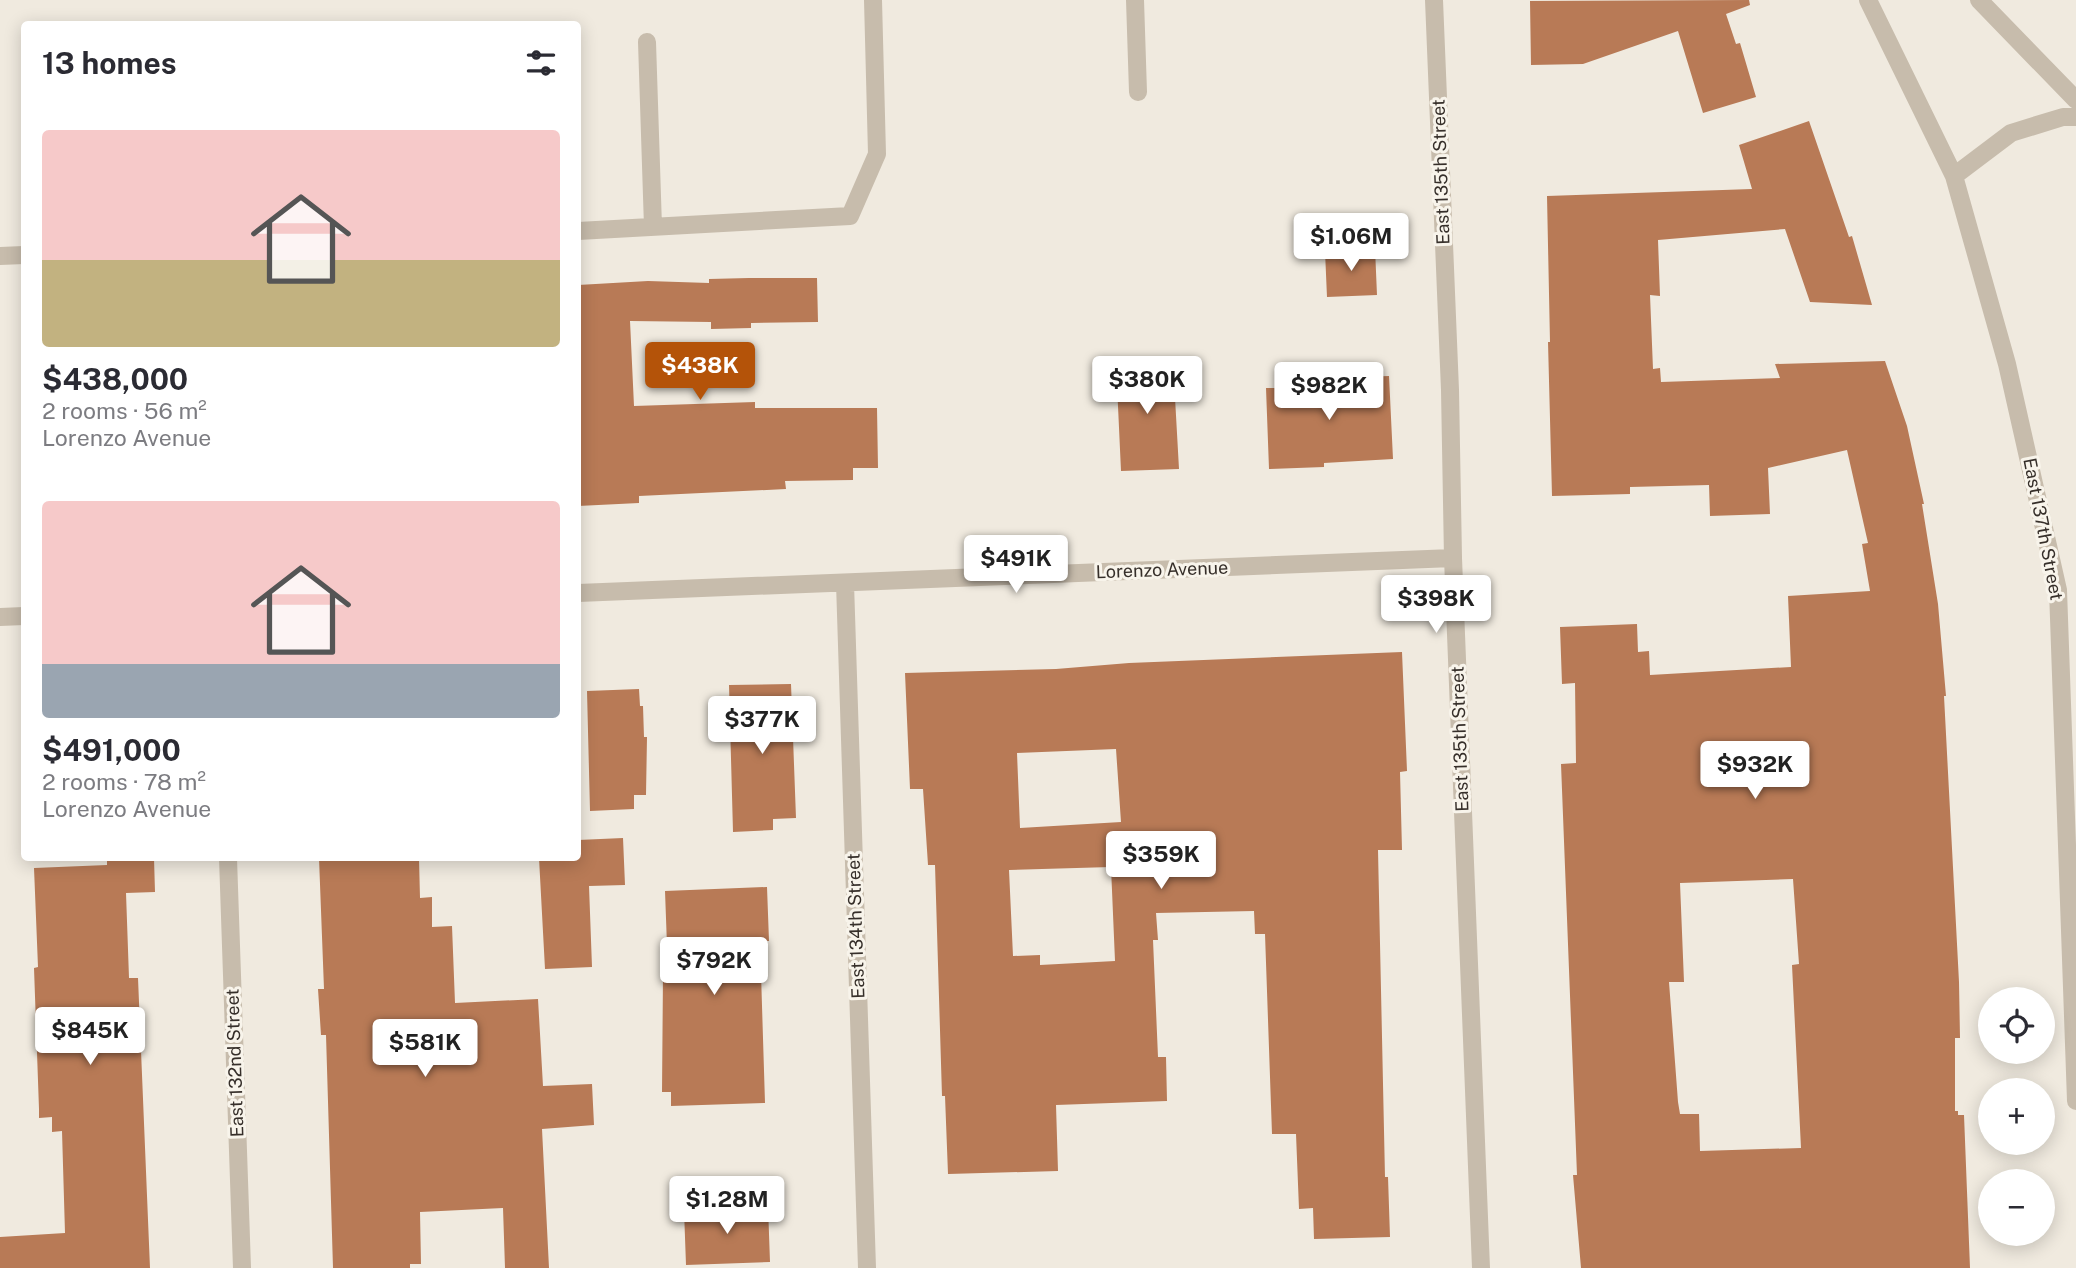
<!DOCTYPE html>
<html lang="en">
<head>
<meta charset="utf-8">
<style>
  body { margin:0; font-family:"Public Sans",sans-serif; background:#f7f7f7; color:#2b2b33; height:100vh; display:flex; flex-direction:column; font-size:26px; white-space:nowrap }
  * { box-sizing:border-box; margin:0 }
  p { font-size:23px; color:#7c7c81 }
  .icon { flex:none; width:38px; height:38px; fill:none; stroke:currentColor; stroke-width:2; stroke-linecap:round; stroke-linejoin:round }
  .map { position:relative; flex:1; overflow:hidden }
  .details { position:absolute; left:21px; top:21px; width:560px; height:840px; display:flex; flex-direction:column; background:#fff; border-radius:7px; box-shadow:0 4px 18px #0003 }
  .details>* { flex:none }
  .tools { position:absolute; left:1978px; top:987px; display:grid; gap:14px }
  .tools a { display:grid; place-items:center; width:77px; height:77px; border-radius:50%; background:#fff; box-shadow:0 4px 18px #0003; font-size:35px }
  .price { position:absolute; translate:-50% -60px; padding:0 16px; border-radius:7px; background:#fff; color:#222; font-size:23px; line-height:46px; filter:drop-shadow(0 2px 4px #0008) }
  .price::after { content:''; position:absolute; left:50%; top:42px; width:21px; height:16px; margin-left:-10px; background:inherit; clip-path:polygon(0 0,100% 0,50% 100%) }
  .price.active { background:#b45309; color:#fff }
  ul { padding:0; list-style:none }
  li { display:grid; align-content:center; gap:14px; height:371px; padding:0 21px }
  li span { display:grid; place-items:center; height:217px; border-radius:7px; color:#555 }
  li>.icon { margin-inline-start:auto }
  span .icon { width:126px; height:126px; fill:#fffc; stroke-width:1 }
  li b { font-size:30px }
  h2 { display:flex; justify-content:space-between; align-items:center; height:84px; padding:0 21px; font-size:30px }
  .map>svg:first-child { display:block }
  .building { fill:#b87a56; fill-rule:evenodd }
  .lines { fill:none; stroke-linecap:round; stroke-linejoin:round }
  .service { stroke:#c7bcac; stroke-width:18 }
  .minor { stroke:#c7bcac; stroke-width:18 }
  .labels { text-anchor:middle; stroke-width:6; stroke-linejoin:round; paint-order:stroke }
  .street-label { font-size:18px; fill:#362f2a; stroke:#f8f4eb }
</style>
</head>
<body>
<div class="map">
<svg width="2076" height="1268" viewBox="0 0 2076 1268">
  <rect width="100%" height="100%" fill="#f0eadf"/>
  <path class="building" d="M1749 0 1750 5 1726 14 1736 44 1740 43 1756 97 1703 113 1678 31 1583 64 1531 65 1530 1Z
    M1809 121 1849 237 1852 236 1872 305 1810 302 1785 229 1658 240 1660 296 1650 295 1653 369 1660 368 1661 382 1780 378 1775 364 1885 361 1907 426 1924 504H1922L1938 604 1946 696H1944L1959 982 1960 1038H1955V1111H1958V1115H1964L1970 1268H1581L1573 1175H1577L1561 764 1576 763 1575 683 1562 684 1560 627 1637 624 1638 652 1649 651 1650 675 1791 667 1788 596 1870 591 1862 544 1868 543 1847 450 1768 468 1770 514 1710 516 1709 485 1630 487V494L1552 496 1548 342H1550L1547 196 1752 189 1739 145ZM1793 879 1799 964 1792 965 1801 1148 1700 1151 1699 1114H1680L1678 1102 1669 982H1684L1680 883Z
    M1375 248 1377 295 1327 297 1325 251Z
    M749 278H817L818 322 751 323V328L711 329V322L630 321 634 406 755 402V408H877L878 468H853V480L785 481 786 489 639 496V503L578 506V285L648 281 709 283V279Z
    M1154 362H1173L1179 469 1121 471 1116 363Z
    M1389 376 1393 459 1324 463V467L1269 469 1266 388H1275V380Z
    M1402 652 1407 771 1400 772 1402 850H1378L1385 1177H1388L1390 1237 1314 1239 1313 1208 1299 1209 1296 1134H1272L1265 934H1255L1254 911 1156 913 1158 940H1153L1158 1057H1166L1167 1101 1056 1105 1058 1171 948 1174 945 1096H942L935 865H928L923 789H910L905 673 1056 669 1129 663ZM1116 749 1121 822 1020 828 1017 753ZM1111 867 1115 961 1040 965V955L1013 956 1009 870Z
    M791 684 796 818 773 819V830L733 832 729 685Z
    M639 689 640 706H643L644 737H647L646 795H634V809L590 811 587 691Z
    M623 838 625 885 589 886 592 967 545 969 539 858H578V840Z
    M107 858H154L155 892 126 893 129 978H138L150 1268H0V1237L65 1233 62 1131 52 1132V1117L39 1118V1109L34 968 38 967 34 868 107 865Z
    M319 858H419L420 898 432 897V927L452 926 455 1003 538 999 543 1086 592 1084 594 1125 542 1129 549 1268H505L503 1208 420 1212 421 1264H410V1268H333L326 1035H321L318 989H324Z
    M767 887 769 941H760L765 1103 671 1106V1092H662L663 974 668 973 665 891Z
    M768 1206 770 1262 686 1265 684 1210Z"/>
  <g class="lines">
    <path class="service" d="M1135 0 1138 92
      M647 42 653 227
      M578 231 850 216 877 154 873 0
      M0 256 24 255"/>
    <path class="minor" d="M1434 0 1450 390 1453 558 1481 1268
      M1868 0 1954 176 2007 364 2058 590 2076 1101
      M1979 0 2076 100
      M1954 176 2011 133 2063 117H2076
      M845 583 867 1268
      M578 593 1453 558
      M0 617 24 616
      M228 858 242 1268"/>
  </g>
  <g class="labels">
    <g class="street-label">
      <text transform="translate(1441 172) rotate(-92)" y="6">East 135th Street</text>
      <text transform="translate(2043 529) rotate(79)" y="6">East 137th Street</text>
      <text transform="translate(1162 570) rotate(-2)" y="6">Lorenzo Avenue</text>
      <text transform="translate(1460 739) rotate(-92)" y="6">East 135th Street</text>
      <text transform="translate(856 926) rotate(-92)" y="6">East 134th Street</text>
      <text transform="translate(235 1063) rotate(-92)" y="6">East 132nd Street</text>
    </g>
  </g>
</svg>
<div class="tools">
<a><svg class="icon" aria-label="locate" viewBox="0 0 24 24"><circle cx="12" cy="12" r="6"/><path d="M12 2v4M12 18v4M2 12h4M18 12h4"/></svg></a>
<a>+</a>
<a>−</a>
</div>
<b class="price" style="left:1351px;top:273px">$1.06M</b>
<b class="price active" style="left:700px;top:402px">$438K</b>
<b class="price" style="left:1147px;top:416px">$380K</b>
<b class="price" style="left:1329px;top:422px">$982K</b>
<b class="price" style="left:1016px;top:595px">$491K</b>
<b class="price" style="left:1436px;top:635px">$398K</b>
<b class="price" style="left:762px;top:756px">$377K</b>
<b class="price" style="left:1755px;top:801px">$932K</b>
<b class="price" style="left:1161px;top:891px">$359K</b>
<b class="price" style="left:714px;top:997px">$792K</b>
<b class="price" style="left:90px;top:1067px">$845K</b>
<b class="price" style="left:425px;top:1079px">$581K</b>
<b class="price" style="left:727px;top:1236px">$1.28M</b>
<section class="details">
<h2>13 homes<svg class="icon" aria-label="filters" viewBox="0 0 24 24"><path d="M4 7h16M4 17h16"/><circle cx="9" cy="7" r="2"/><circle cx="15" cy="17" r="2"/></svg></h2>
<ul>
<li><span style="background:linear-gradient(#f6c9c9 60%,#c2b280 0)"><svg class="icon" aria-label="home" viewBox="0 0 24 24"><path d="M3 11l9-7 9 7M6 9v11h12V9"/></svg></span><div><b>$438,000</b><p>2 rooms · 56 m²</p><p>Lorenzo Avenue</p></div></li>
<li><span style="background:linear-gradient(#f6c9c9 75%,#9aa5b1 0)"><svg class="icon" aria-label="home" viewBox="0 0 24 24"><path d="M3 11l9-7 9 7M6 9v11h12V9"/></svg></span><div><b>$491,000</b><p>2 rooms · 78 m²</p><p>Lorenzo Avenue</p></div></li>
</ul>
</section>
</div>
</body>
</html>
